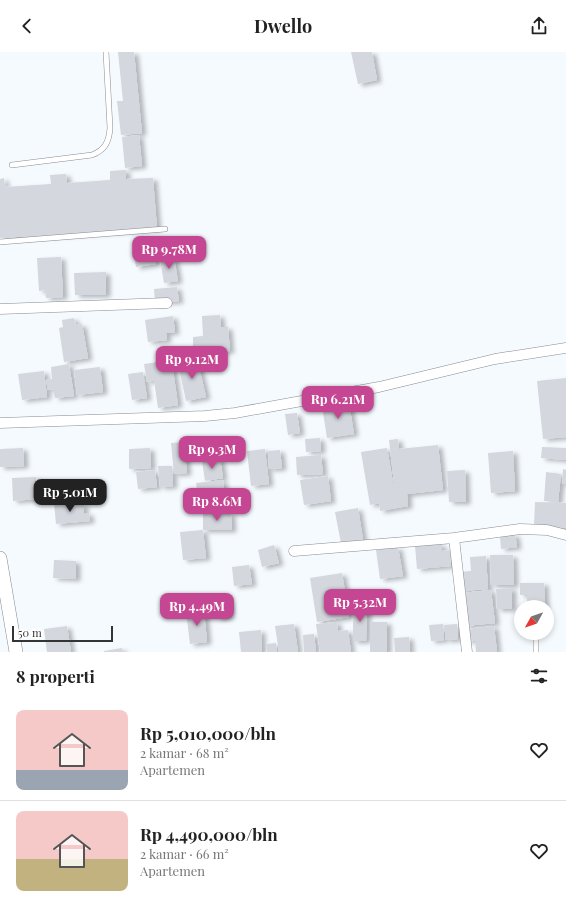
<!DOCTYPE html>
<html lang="id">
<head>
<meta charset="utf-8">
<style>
  body { margin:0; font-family:"Playfair Display",serif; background:#f6f6f6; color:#222; height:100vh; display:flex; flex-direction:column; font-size:15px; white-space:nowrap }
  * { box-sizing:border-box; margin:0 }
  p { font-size:13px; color:#767676 }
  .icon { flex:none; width:22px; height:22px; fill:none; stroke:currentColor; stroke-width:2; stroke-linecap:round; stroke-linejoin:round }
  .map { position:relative; height:600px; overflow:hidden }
  .drawer { display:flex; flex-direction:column; background:#fff; flex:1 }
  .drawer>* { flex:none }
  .needle { width:26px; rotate:230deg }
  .controls { position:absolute; left:514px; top:548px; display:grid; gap:8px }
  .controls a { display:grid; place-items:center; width:40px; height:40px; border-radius:50%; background:#fff; box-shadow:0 2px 6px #0003; font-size:20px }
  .scale { position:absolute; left:12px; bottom:10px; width:101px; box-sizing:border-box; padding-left:4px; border:2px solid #323436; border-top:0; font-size:11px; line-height:14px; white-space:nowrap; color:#323436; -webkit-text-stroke:3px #fff; paint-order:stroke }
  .price { position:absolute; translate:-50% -34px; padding:0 9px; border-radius:8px; background:#c54692; color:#fff; font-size:13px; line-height:26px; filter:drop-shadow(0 1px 2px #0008) }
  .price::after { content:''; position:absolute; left:50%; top:24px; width:12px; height:9px; margin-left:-6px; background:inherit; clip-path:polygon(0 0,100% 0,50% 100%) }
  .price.on { background:#222; color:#fff }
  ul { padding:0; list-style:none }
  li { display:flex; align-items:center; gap:12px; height:100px; padding:0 16px }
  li+li { border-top:1px solid #e0e0e0 }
  li span { display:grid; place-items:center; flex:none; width:112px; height:80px; border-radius:8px; color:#555 }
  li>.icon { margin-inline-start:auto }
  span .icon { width:48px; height:48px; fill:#fffc; stroke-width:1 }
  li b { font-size:17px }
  h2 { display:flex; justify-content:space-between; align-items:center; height:48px; padding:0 16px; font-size:17px }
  header { display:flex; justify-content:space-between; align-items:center; height:52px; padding:0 16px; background:#fff; font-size:18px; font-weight:700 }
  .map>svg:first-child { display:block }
  .building { fill:#d4d7dd; filter:url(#shadow) }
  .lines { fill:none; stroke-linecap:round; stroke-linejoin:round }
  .service-casing { stroke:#888c90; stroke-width:6 }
  .minor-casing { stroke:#888c90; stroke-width:11 }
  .tertiary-casing { stroke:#888c90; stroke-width:14 }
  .service { stroke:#fff; stroke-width:5 }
  .minor { stroke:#fff; stroke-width:10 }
  .tertiary { stroke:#fff; stroke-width:13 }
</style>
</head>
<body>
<header><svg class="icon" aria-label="back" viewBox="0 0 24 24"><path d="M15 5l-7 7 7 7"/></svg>Dwello<svg class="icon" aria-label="share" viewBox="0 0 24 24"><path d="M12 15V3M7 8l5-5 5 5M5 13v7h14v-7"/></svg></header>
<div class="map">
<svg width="566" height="600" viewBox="0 0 566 600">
  <defs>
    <filter id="shadow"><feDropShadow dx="4.5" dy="2.5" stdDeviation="2" flood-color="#0004"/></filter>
  </defs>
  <rect width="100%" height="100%" fill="#f5faff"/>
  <path class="building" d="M118 0H134L142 81 121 83 117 49H123Z
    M351 0H372L377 28 358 32Z
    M139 83 142 114 125 116 122 85Z
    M126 118V127L153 126 157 177 0 186V127L4 126 5 135 51 132 50 123 66 122 67 131 110 128V119Z
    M154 200 156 212 136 215 134 203Z
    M61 205 63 245 46 246 45 238 39 239 37 206Z
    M174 205 178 229 164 231 160 207Z
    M106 220V243H75L74 221Z
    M177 235 179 249 155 251 154 237Z
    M220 263 221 275H228L230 299 207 300V294L193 295V285L203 284 202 264Z
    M173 264 175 280 166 281 167 288 148 290 145 268Z
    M74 266 76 273 82 272 88 306 64 310 59 276 63 275 62 268Z
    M197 306 206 345 186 349 178 311Z
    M166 309V312L172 311 178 353 158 356 154 328 147 330 144 312Z
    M69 312 74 344 55 346 53 337 48 338 46 328 52 327 51 315Z
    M100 315 103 340 77 343 74 318Z
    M44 319 47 345 22 348 18 322Z
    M143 320 147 346 132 348 128 322Z
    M566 326V385L543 387 537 329Z
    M349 351 354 382 327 386 322 354Z
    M297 361 300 381 288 383 285 362Z
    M320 386 321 399 306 400 305 387Z
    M398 387 399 397 438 393 443 438 407 442 408 454 380 459 379 451 370 453 361 400 387 396 396 448 389 388Z
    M184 390 187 421 174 422 171 391Z
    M542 395 566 396V408L541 406Z
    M23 396 24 414 0 415V397Z
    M150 396 151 416 129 417V397Z
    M265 397 269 432 251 434 247 399Z
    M280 398 282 416 269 417 268 399Z
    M513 399 515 439 491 441 488 401Z
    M321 403 323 422 297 423 296 405Z
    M220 406 223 426 205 429 202 409Z
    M158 414H172L173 434 160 435Z
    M563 417 566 418V432H562Z
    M155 418 157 435 138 437 136 420Z
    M465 418 466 450H449L447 419Z
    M546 420 561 422 558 450 544 449Z
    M328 424 331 449 304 453 300 428Z
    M36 425 37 447 13 449 12 426Z
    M223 428 225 446 199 449 196 431Z
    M69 449V453L84 452V462L89 461 90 469 56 472 54 450Z
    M535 450 566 451V476L534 474Z
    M358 456 363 488 341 491 335 460Z
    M203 461H231L232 478H203Z
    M203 478 206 506 183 508 180 480Z
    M515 482 517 495 501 497 500 484Z
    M442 492V499L450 498 451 514 417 517 415 494Z
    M274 493 279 511 262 515 258 498Z
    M398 495 403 524 380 527 376 498Z
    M490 503H513L514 533H491Z
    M486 504 488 537 461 539 460 520 471 519 470 505Z
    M54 508 76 509V527L53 526Z
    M249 513 252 532 234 534 232 515Z
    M342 521 349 565 317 570 310 526Z
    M520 531H544L545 555H527V543H520Z
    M512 536V557H497L496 537Z
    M491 538 495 571 465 574 462 541Z
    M216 549H229L230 565 217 566Z
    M353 554H367L366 589H353Z
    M204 558 207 590 190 592 186 560Z
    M337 570 338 579 348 578 351 600H320L316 572Z
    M370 570H387V600H370Z
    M294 572 298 600H279L275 574Z
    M443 572 444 588 431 589 429 573Z
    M457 572 458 587 446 588 444 573Z
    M67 574 71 600H47L44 577Z
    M494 574 497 600H476L475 588 467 589 466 577Z
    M261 578 262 600H241L239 580Z
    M314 582 316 600H304L303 583Z
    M409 585 410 600H395L394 586Z
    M276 591 277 600H267L266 592Z
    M122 596 123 600H104V599Z"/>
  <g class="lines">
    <g class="service-casing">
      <path id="service" d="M12 113 92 103C105 98 109 90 110 76L106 0
        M0 190 165 177
        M536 581V600"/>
    </g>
    <g class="minor-casing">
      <path id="minor" d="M0 257 167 251
        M0 371 205 364 235 361 379 335 495 307 566 296
        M454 486 467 600
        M294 499 454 486 520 477 547 478 566 483"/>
    </g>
    <g class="tertiary-casing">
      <path id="tertiary" d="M0 506 16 600"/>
    </g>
    <use href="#service" class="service"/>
    <use href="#minor" class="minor"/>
    <use href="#tertiary" class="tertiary"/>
  </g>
</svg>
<div class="controls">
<a><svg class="needle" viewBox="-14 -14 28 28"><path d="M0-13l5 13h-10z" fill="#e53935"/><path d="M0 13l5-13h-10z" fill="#767676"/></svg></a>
</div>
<div class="scale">50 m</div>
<b class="price" style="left:169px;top:218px">Rp 9.78M</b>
<b class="price" style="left:192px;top:328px">Rp 9.12M</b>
<b class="price" style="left:338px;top:368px">Rp 6.21M</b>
<b class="price" style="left:212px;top:418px">Rp 9.3M</b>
<b class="price on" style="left:70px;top:461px">Rp 5.01M</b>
<b class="price" style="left:217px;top:470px">Rp 8.6M</b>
<b class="price" style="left:360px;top:571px">Rp 5.32M</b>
<b class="price" style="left:197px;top:575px">Rp 4.49M</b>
</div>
<section class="drawer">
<h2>8 properti<svg class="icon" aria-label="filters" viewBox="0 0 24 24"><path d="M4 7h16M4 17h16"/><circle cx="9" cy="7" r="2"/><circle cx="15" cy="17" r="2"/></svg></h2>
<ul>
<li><span style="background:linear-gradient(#f6c9c9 75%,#9aa5b1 0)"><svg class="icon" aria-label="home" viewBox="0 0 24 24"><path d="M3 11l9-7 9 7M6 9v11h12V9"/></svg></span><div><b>Rp 5,010,000/bln</b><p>2 kamar · 68 m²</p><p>Apartemen</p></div><svg class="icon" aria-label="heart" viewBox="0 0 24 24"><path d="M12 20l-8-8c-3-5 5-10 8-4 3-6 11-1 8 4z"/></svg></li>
<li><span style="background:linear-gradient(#f6c9c9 60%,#c2b280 0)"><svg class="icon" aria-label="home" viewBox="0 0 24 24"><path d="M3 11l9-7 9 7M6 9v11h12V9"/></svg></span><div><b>Rp 4,490,000/bln</b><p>2 kamar · 66 m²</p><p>Apartemen</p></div><svg class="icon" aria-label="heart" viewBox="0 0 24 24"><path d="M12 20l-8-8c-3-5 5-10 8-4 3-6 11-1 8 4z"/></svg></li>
</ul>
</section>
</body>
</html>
